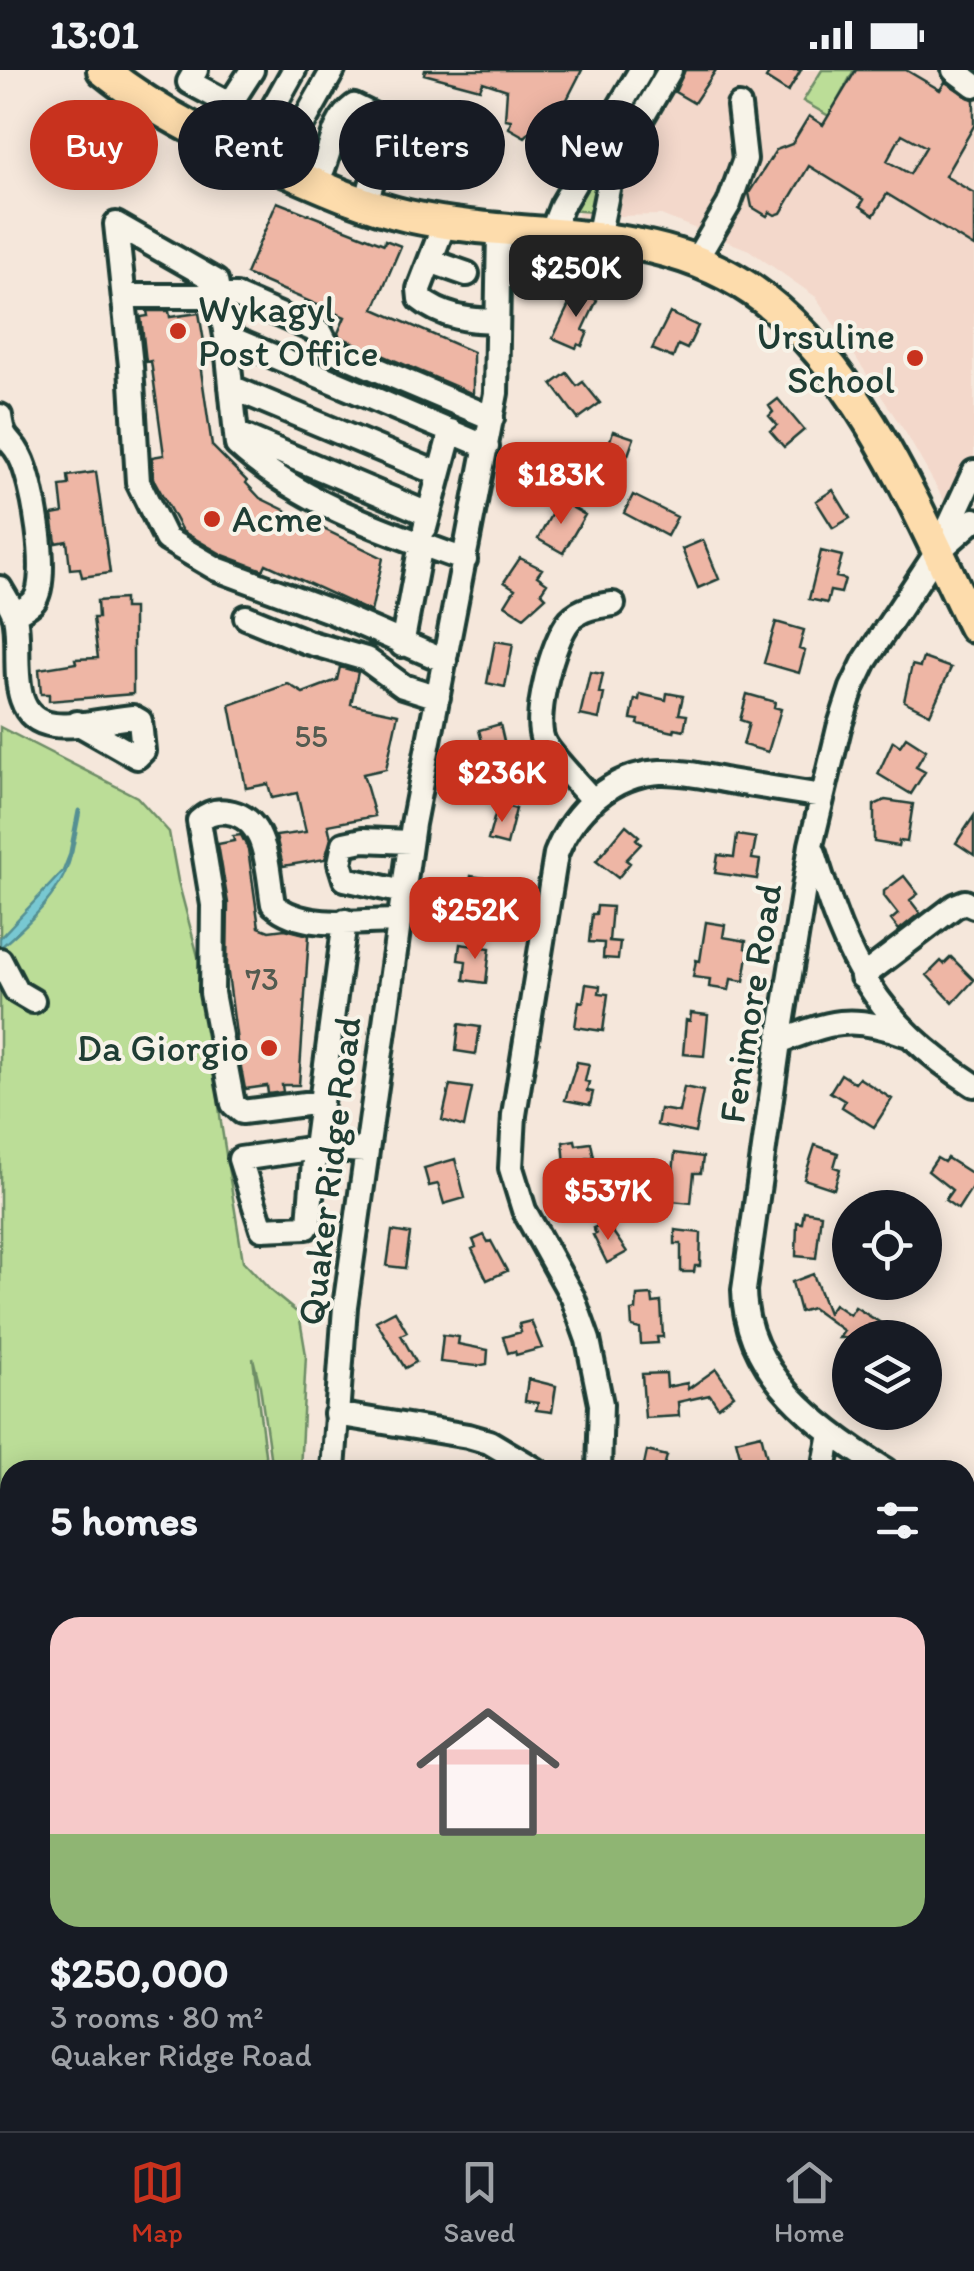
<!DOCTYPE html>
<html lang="en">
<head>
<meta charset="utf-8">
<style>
  body { margin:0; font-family:Itim,sans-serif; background:#242831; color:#f1f3f6; height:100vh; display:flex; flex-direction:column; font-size:38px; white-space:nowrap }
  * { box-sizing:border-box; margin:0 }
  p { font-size:32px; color:#9ea1a6 }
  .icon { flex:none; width:55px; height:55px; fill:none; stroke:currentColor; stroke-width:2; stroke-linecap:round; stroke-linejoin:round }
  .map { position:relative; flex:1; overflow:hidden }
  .sheet { position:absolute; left:0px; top:1390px; width:975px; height:672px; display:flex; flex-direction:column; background:#171b24; border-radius:30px 30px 0 0; box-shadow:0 5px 25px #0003 }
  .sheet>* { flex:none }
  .guide { position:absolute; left:30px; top:30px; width:915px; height:90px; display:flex; gap:20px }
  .controls { position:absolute; left:832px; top:1120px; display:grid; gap:20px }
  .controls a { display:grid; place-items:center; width:110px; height:110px; border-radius:50%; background:#171b24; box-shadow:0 5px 25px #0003; font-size:50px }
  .price { position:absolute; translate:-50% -85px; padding:0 22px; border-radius:20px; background:#c8321e; color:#fff; font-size:32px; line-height:65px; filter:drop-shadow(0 2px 5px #0008) }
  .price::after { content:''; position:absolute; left:50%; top:60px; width:30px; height:22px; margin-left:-15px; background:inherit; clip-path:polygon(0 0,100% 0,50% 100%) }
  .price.active { background:#222; color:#fff }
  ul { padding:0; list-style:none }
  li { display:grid; align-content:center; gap:20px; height:530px; padding:0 50px }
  li span { display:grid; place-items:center; height:310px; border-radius:30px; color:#555 }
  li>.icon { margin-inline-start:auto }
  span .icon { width:180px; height:180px; fill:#fffc; stroke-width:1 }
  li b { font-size:42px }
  h2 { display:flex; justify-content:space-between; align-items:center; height:120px; padding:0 50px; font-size:42px }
  .chip { padding:0 35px; border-radius:45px; background:#171b24; box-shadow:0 5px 25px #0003; font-size:35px; line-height:90px }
  .chip.active { background:#c8321e; color:#fff }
  .status { display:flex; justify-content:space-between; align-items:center; height:70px; padding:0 50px; background:#171b24; direction:ltr }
  .status svg { height:28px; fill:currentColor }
  .dock { display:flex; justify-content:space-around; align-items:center; height:140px; border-top:2px solid #363941; background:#171b24; font-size:28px; color:#9ea1a6 }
  .dock a { display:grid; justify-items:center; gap:5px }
  .dock .active { color:#c8321e }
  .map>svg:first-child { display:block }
  .built { fill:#f3d8cb }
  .green { fill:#bbdd97; stroke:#6d8d66; stroke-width:2.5 }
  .water { fill:#78c8d2; stroke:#549093; stroke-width:2.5 }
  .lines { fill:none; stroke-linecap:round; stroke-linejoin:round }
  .stream { stroke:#549093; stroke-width:5 }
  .building { fill:#eeb6a5; stroke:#1f3d34; stroke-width:2.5; fill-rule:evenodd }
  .minor-casing { stroke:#1f3d34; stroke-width:30 }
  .major-casing { stroke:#1f3d34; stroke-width:38 }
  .minor { stroke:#f7f3e8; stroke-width:22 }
  .major { stroke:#fddcac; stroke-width:30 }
  .poi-dot { fill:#c8321e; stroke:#f7f3e8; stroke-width:4 }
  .labels { text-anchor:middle; stroke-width:8; stroke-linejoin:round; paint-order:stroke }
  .number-label { font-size:32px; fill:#535b50 }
  .poi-label { font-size:38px; fill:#1f3d34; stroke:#f7f3e8; text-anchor:start }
  .street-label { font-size:38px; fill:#1f3d34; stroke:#f7f3e8 }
</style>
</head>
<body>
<div class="status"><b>13:01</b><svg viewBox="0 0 49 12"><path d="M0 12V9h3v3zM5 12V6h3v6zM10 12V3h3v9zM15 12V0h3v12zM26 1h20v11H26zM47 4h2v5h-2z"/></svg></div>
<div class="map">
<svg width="974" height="2061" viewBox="0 0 974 2061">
  <rect width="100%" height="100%" fill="#f5e7db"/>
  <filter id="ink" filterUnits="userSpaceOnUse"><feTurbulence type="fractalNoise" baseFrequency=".01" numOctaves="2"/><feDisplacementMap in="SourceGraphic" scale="20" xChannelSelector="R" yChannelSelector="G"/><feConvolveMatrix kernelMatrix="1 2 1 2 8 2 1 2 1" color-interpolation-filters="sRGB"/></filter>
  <g filter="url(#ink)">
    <path class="built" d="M663 0H971L974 4V437L958 455 907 365 816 227 749 180 661 145 576 147Z"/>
    <path class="green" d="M647 0H662L593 142 567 140Z
      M822 0H854L829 46 803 31Z
      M0 657 137 727 169 762 178 811 205 913 221 1053 243 1191 272 1222 299 1244 306 1285 300 1400H272L260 1316 253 1288 267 1400H10V2052L311 2053 308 2061H0Z"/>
    <path class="water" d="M72 778C68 818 29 853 0 878V868L63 801Z"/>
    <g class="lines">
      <path class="stream" d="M71 782 79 741"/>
    </g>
    <path class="building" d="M425 0H582L558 47 546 60 543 57 534 66 530 62 525 67 509 58 511 50 505 49 507 20 483 12 480 19 424 4Z
      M685 0H716L694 33 675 22Z
      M771 0H801L788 22 766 8Z
      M856 0H906L940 20 945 12 974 30V56L945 106 974 123V177L887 124 874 145 860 136 864 130 809 96 781 143 775 145 770 142 767 146 752 137 749 123 776 80 792 74 809 46 823 55ZM902 64 926 77 910 104 887 91Z
      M357 54 377 64 363 95 344 83Z
      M277 132 384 174 385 170 401 176 374 239 473 282V324L340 267 338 263 345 247 246 204Z
      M576 220 597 230 583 260 588 262 582 276 578 274 576 278 553 268Z
      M147 241H169L170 247 199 243 206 283 200 294 212 376 247 411 246 413 260 428 383 488 371 542 266 494 263 500 223 485 182 461 153 408 152 387 164 385 151 291 146 292 141 247 148 246Z
      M670 243 698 256 687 279 678 275 673 288 652 279Z
      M567 303 577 316 583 312 600 333 578 349 552 314Z
      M778 329 804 360 784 377 770 361 777 355 769 346 773 342 769 336Z
      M613 361 634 368 628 385 624 384 612 416 597 410Z
      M96 402 110 503 82 507 80 498 70 499 67 471 56 473 52 445 63 443 60 416 69 415 68 406Z
      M833 420 850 448 833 458 816 431Z
      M633 425 677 447 667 466 624 443Z
      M559 430 585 445 563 483 538 469Z
      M703 470 719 509 698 518 682 479Z
      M821 481 842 486 836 507 845 509 841 523 830 521 827 533 809 529Z
      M520 488 542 499 537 506 547 513 541 522 546 527 524 547 505 535 515 519 504 512Z
      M124 529V538H133V624L49 631V624H41L39 599 76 593 75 589 98 588 93 548H98L97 531Z
      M776 552 804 560 799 579 805 581 799 603 764 593Z
      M495 571 513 574 505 617 487 613Z
      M923 588 951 598 930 644 904 631 912 595 920 597Z
      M340 597 358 602 351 634 398 644 386 699 363 704 375 746 328 755 331 768 325 789 283 796 276 766 306 762 297 723 272 728 268 714 246 718 230 635 288 614 303 623 337 610Z
      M590 602 603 604 599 623 604 624 599 649 580 645Z
      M667 623 683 626 679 644 687 645 684 660 675 658 674 662 638 654 639 650 631 649 635 629 639 630 640 624 666 630Z
      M747 624 775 632 774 637 781 639 768 682 743 675 749 653 740 650Z
      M500 654 509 693 489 698 479 660Z
      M906 667 926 680 916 697 925 702 911 724 878 704 893 671 900 676Z
      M885 730 913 734 907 772 899 771 898 776 874 772V735Z
      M498 734 516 739 507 775 488 770Z
      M974 746V785L956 773Z
      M626 755 639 766 636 769 641 774 626 790 630 793 618 808 596 791Z
      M241 765 248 779 259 857 269 861 285 859 309 865 299 1015H282L283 1022 268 1024 267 1016 245 1019 239 987 227 896 228 833 218 774 234 771 233 766Z
      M737 765 756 768 752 789 760 790 757 809 715 803 718 785 734 787Z
      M471 806 499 810 494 843 466 838Z
      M904 806 918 824 910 830 920 843 899 860 891 850 898 844 884 826V821Z
      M597 836 612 837 609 871 620 872 618 889 603 888 604 873 589 872 592 844H596Z
      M706 852 725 855 723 867 746 871 745 878 749 879 744 911 731 909 729 920 709 917 710 909 693 907 696 890 700 891Z
      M460 874 490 878 486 913 464 910 466 891 458 890Z
      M951 887 974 910 953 933 927 905 941 891 944 894Z
      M586 914 600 916 599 923 608 924 603 961 575 957 579 931 583 932Z
      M691 943 708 945 704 986 683 984 686 950 690 951Z
      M459 954 480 957 476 984 456 981Z
      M577 992 589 994 585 1011 589 1012 587 1021 593 1022 590 1035 565 1030Z
      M841 1004 855 1013 859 1008 892 1029 874 1057 842 1037 845 1031 830 1022Z
      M450 1015 472 1018 464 1057 442 1050Z
      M684 1017 703 1021 695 1063 657 1055 660 1039 679 1042Z
      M575 1070 576 1075 591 1073 594 1087 587 1088 591 1112 567 1116 563 1072Z
      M815 1075 838 1083 834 1097 840 1099 834 1119 804 1109Z
      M675 1083 703 1087 701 1103H694L691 1133 670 1131Z
      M937 1088 944 1092 947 1088 974 1105V1114L958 1139 945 1130 952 1120 928 1101Z
      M455 1089 465 1128 444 1134 438 1114 429 1116 424 1098Z
      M804 1141 821 1144 816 1188 796 1186 797 1152 802 1153Z
      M606 1152 627 1182 607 1193 593 1165 596 1164 593 1158Z
      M675 1160 701 1163 700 1196H695L694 1202H681V1174H675Z
      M392 1161 410 1164 405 1198 387 1196Z
      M484 1165 488 1172 491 1171 507 1201 487 1210 472 1179 476 1177 473 1170Z
      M813 1204 828 1243 834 1234 850 1245 855 1237 879 1252 871 1264 867 1261 863 1268H839L844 1261 812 1238 800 1242 792 1212Z
      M652 1225 653 1233 661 1232 663 1267H657L658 1273 641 1274 640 1259 632 1257 631 1241 636 1240 637 1226Z
      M395 1241 407 1262 401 1265 416 1292 405 1298 376 1251Z
      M531 1251 542 1278 516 1285 515 1281 508 1283 503 1267 521 1262 519 1254Z
      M443 1265 459 1267 458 1274 488 1280 487 1294 477 1296 440 1292Z
      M716 1299 734 1325 718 1337 710 1325 678 1332 679 1346 645 1348 642 1304 666 1303 667 1317 687 1313 688 1319Z
      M528 1309 556 1316 552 1342 536 1340 538 1333 525 1331Z
      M761 1364 770 1400H744L736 1370Z
      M647 1381 667 1386 663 1400H650L651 1397 644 1395Z"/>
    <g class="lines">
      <g class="minor-casing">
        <path id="minor" d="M196 0 189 12 230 34 252 0
          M954 0 974 15
          M247 84 294 0
          M278 98 333 0
          M315 114C332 90 328 55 354 36L393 55 395 62 371 115 367 133
          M445 152 419 219 420 229C441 246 470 252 496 250
          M551 163 562 135 641 0
          M598 168 609 114 636 58 670 0
          M696 190 729 134 745 89 739 36
          M430 191 467 204
          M124 226H236L321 263 329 279 492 348
          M226 266 216 211 116 154 131 296 138 412 166 469 217 499 330 541 445 591
          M231 317 439 404
          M0 346C4 375 9 365 20 386 33 410 51 509 34 531 30 536 20 541 14 544
          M236 363 428 444
          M425 458 451 361
          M940 480 974 450
          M465 490C385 461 301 434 237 375L226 266 487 377
          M0 518C5 527 12 537 15 547 23 581 3 649 54 655 75 658 111 649 133 647L140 651 143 681 137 687 77 653
          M246 547 307 572 366 589 403 616 438 627
          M402 575 421 474
          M593 731C582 717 548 684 543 670 533 646 553 569 570 550 581 538 597 536 613 534
          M814 783C848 893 874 950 974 1015
          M403 822 345 809 340 793 344 774 363 770 410 772
          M345 851 315 1078 309 1153 307 1157 262 1159 240 1089 315 1078 365 1081
          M0 890 16 921 33 931
          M862 907 955 836 965 832 974 836
          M779 972C830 952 851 944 905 964
          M321 1032 242 1042 233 1034 212 923 213 835 199 751C207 743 217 740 228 742 269 748 267 802 273 834 302 861 361 851 398 851
          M336 1344 468 1366 489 1372 536 1400
          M333 1400 345 1237 413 754 496 323 499 161
          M599 1400 601 1334 588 1270 573 1228 524 1140 511 1098 514 1045 556 784C573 741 612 704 660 702 683 701 707 707 729 711 760 716 791 721 822 726
          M824 1400 831 1363
          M886 1400C820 1359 745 1304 744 1220L779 972 811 775 839 658 852 618 865 591 937 482 974 402
          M965 1438 974 1441
          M965 1699 974 1726
          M0 1759 10 1773
          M0 1795 10 1786
          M516 2052 517 2061
          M747 2052 750 2061
          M781 2052 786 2061
          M69 2061 71 2052
          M322 2061 324 2052"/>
      </g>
      <g class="major-casing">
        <path id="major" d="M103 0C158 45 223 75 288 102 327 119 367 137 408 146 529 173 661 149 764 229 864 306 920 447 974 557"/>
      </g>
      <use href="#minor" class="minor"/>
      <use href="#major" class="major"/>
    </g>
  </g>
  <g class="poi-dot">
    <circle cx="178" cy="261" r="10"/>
    <circle cx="915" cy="288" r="10"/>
    <circle cx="212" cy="449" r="10"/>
    <circle cx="269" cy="978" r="10"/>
  </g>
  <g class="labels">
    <g class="number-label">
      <text x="311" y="677">55</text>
      <text x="262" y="920">73</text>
    </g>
    <g class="poi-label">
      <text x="198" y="252">Wykagyl<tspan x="198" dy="44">Post Office</tspan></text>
      <text x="895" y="279" text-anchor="end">Ursuline<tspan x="895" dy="44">School</tspan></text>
      <text x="232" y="462">Acme</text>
      <text x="249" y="991" text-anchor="end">Da Giorgio</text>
    </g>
    <g class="street-label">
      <text transform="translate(750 933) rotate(-81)" y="13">Fenimore Road</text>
      <text transform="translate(329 1101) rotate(-83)" y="13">Quaker Ridge Road</text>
    </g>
  </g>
</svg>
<div class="controls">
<a><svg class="icon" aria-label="locate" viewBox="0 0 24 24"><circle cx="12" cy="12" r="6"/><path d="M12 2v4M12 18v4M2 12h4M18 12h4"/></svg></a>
<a><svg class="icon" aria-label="layers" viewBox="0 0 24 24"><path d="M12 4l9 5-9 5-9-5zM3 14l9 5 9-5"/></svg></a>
</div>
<b class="price active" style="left:576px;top:250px">$250K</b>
<b class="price" style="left:561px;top:457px">$183K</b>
<b class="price" style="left:502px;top:755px">$236K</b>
<b class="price" style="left:475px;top:892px">$252K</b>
<b class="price" style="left:608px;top:1173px">$537K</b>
<div class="guide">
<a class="chip active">Buy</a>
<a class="chip">Rent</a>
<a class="chip">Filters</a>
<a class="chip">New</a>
</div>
<section class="sheet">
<h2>5 homes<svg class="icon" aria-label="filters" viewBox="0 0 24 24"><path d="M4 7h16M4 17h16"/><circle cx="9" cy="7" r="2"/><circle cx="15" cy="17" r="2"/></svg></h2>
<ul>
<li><span style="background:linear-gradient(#f6c9c9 70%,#8fb573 0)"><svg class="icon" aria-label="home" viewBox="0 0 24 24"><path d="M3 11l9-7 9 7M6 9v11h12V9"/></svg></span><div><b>$250,000</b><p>3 rooms · 80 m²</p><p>Quaker Ridge Road</p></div></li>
</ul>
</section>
</div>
<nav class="dock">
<a class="active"><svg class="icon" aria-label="map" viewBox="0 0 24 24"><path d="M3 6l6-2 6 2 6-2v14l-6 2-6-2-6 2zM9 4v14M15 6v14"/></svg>Map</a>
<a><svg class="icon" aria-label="saved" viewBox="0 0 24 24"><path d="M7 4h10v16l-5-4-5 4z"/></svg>Saved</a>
<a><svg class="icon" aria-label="home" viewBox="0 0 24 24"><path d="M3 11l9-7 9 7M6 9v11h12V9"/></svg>Home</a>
</nav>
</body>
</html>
